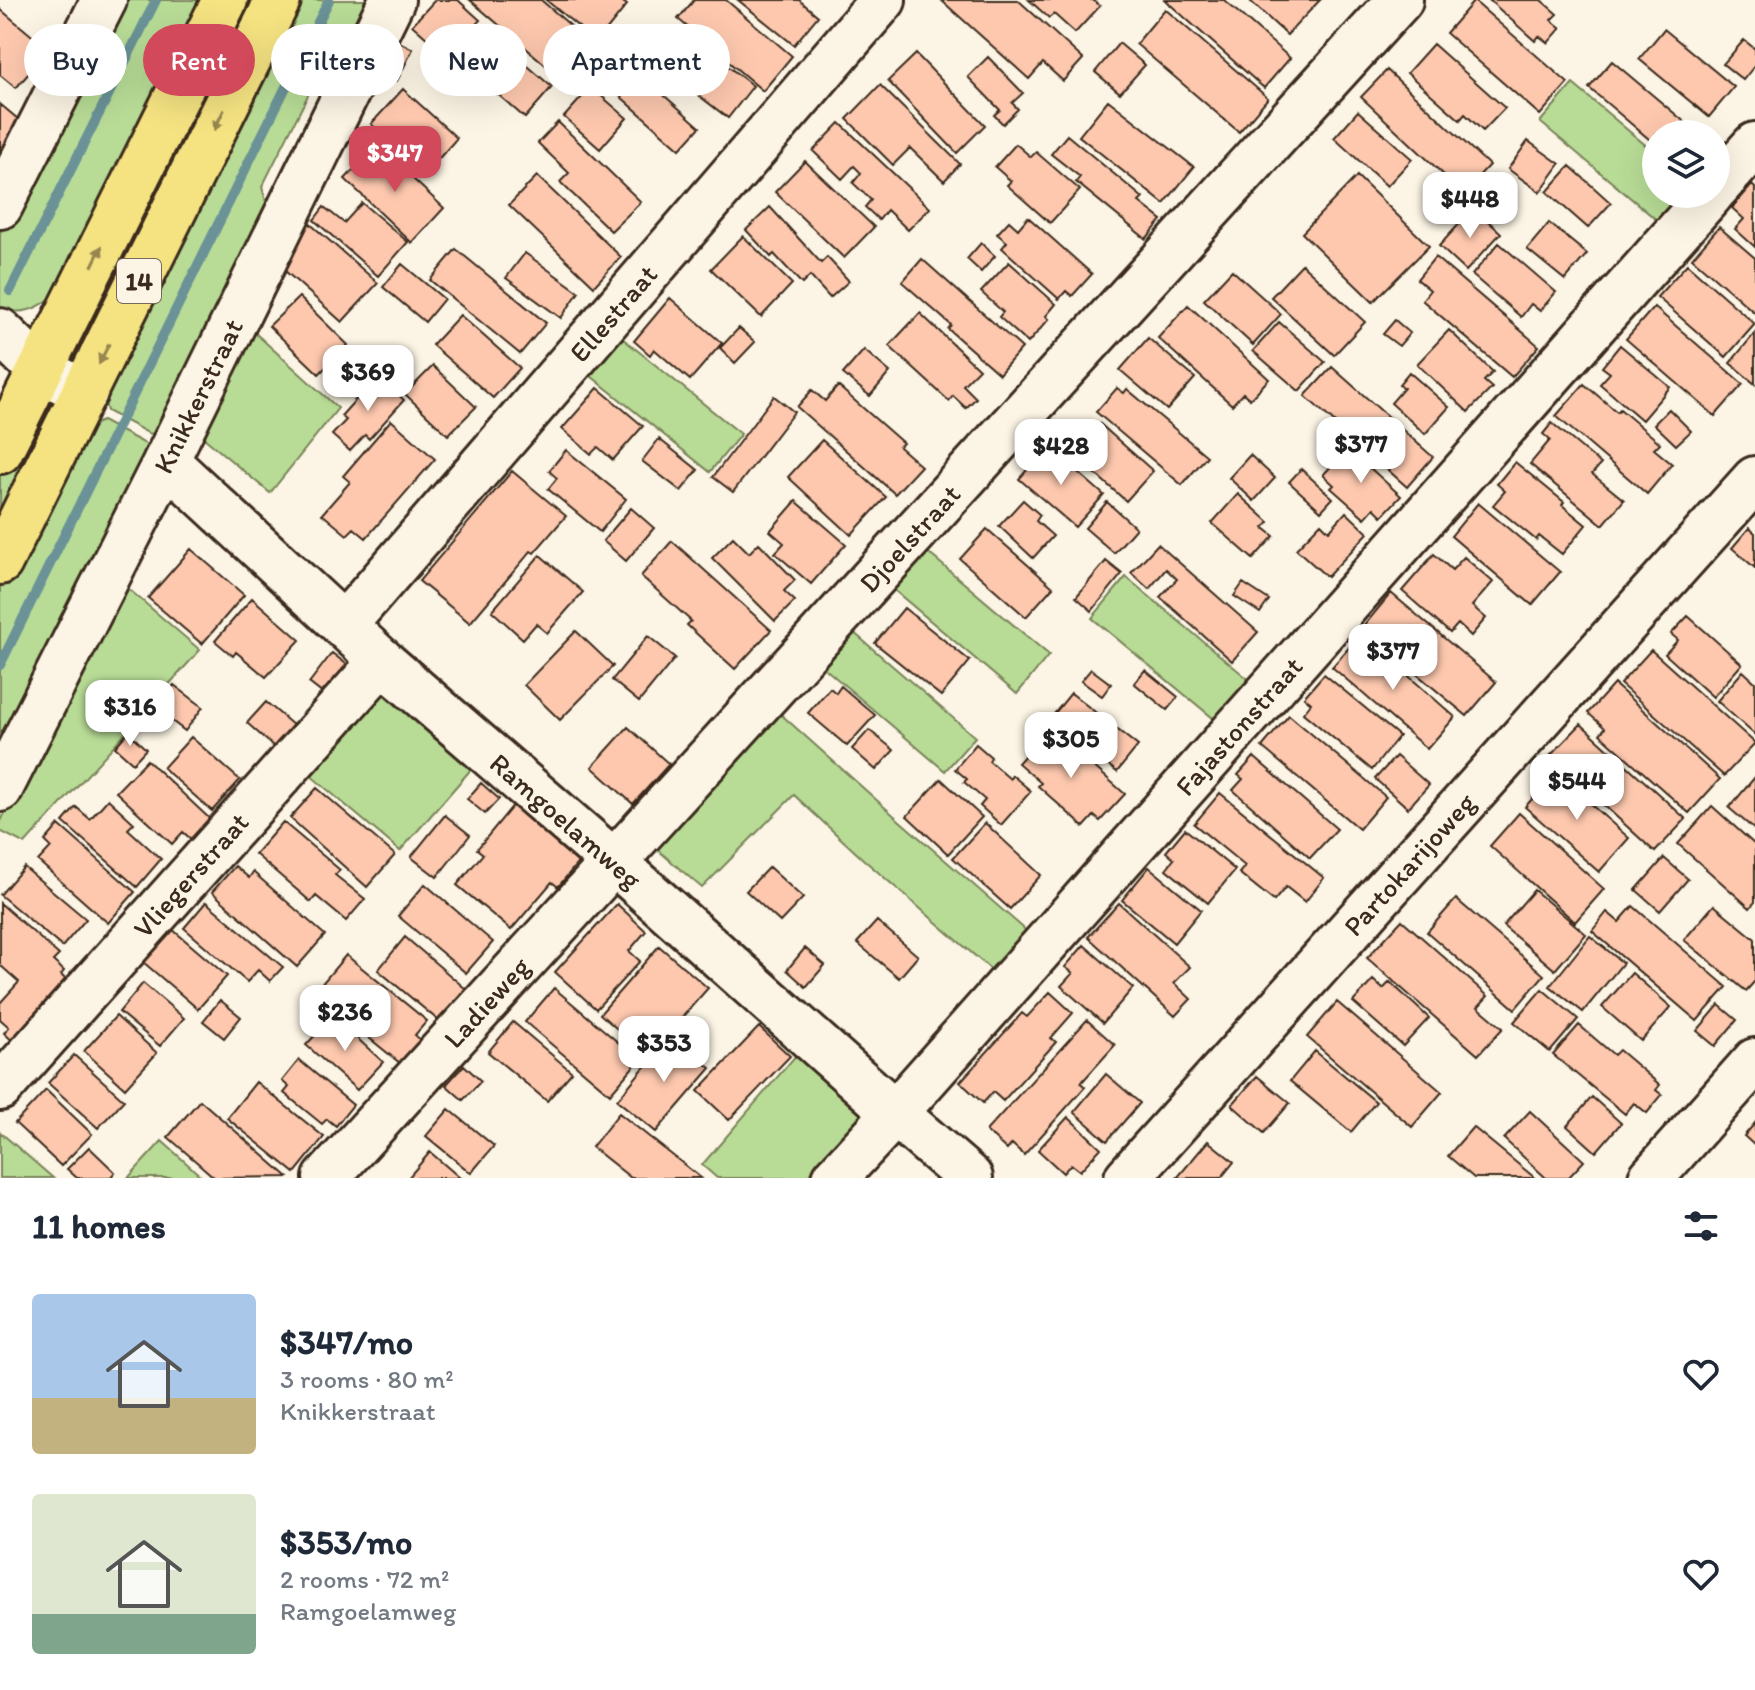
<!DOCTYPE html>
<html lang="en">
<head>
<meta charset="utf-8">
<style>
  body { margin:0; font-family:Itim,sans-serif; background:#f6f6f7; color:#1f2937; height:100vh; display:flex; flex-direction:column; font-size:30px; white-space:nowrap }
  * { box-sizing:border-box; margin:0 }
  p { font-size:26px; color:#747a83 }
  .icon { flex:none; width:44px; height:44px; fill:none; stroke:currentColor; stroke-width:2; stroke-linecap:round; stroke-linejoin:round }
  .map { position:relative; height:1178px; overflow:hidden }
  .details { display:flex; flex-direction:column; background:#fff; flex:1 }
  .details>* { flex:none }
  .top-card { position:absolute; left:24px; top:24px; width:800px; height:72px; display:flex; gap:16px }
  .controls { position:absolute; left:1642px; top:120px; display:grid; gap:16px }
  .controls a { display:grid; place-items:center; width:88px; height:88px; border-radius:50%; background:#fff; box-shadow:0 8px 32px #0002; font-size:40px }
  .price { position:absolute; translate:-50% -68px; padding:0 18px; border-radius:16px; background:#fff; color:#222; font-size:26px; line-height:52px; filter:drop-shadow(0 2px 4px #0008) }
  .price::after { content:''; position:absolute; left:50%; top:48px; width:24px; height:18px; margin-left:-12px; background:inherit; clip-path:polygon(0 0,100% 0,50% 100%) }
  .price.on { background:#d1495b; color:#fff }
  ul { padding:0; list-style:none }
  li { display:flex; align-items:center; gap:24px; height:200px; padding:0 32px }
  li span { display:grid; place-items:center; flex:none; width:224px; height:160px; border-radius:8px; color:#555 }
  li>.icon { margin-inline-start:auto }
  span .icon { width:96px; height:96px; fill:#fffc; stroke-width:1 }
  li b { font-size:34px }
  h2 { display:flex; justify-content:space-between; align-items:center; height:96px; padding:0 32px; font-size:34px }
  .pill { padding:0 28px; border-radius:36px; background:#fff; box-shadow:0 8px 32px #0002; font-size:28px; line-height:72px }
  .pill.on { background:#d1495b; color:#fff }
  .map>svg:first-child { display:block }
  .green { fill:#b8dc96; stroke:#7a835a; stroke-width:2 }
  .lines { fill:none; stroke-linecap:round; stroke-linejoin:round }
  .stream { stroke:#6a9297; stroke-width:10 }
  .building { fill:#fdc8ae; stroke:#3b2a1e; stroke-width:2 }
  .minor-casing { stroke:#3b2a1e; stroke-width:50 }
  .major-casing { stroke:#3b2a1e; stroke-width:50 }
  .minor { stroke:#fcf5e5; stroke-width:44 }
  .major { stroke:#f5e382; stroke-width:44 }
  .oneway { fill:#988650 }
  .labels { text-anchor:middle; stroke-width:6; stroke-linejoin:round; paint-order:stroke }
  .shield { fill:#fcf5e5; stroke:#75675a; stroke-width:2 }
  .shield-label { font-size:26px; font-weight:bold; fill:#3b2a1e }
  .street-label { font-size:28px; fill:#3b2a1e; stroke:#fcf5e5 }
</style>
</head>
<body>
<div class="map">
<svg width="1755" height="1178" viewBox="0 0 1755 1178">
  <rect width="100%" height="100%" fill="#fcf5e5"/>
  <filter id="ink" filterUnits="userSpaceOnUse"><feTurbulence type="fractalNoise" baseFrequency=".0125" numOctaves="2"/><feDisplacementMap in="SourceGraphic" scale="16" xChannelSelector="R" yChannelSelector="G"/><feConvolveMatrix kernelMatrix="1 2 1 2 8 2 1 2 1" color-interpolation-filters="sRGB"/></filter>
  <g filter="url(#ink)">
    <path class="green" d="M117 0H204L58 292C42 307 22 318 0 307V233Z
      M239 0H267L80 356 71 351Z
      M293 0H373L331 84 315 81 262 187 268 209 161 430 153 434 148 433 107 411 102 392Z
      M1573 84 1656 154V194H1681L1658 221 1540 122Z
      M254 332 338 408 270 493 204 438Z
      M622 338 741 434 710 472 591 376Z
      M42 414 46 420 0 527V469Z
      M102 421 155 449 0 757V586L64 457 88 427Z
      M919 545 1049 655 1017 694 887 584Z
      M1126 577 1253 683 1219 723 1092 618Z
      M118 580 200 650 25 844 0 831V823Z
      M845 625 975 737 945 771 815 660Z
      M383 691 473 767 400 851 310 775Z
      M776 710 900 821 1029 933 995 973 864 860 794 795 702 888 659 851 656 838Z
      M798 1053 861 1107 864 1116 817 1178H717L702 1165Z
      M0 1132 53 1178H0Z
      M162 1141 203 1178H128Z"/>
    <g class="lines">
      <path class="stream" d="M10 291 156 0
        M0 665 329 0"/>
    </g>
    <path class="building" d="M435 0H458L480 20 447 56 412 25Z
      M470 0H541L578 32 548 67Z
      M546 0H620L627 5 597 42Z
      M694 0H726L792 56 763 91 678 19Z
      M738 0H799L818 16 794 45Z
      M941 0H1018L1083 59 1063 81 1043 63 1029 79Z
      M1029 0H1093L1100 6 1075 33 1054 14 1049 18Z
      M1165 0H1224L1290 58 1264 88Z
      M1249 0H1320L1287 35Z
      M1489 0H1541L1557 14 1551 20 1561 28 1548 43 1539 36 1535 41Z
      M1474 1 1568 83 1540 115 1446 33Z
      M0 9 49 50 16 88 0 75Z
      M1165 9 1268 98 1239 132 1136 44Z
      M1664 29 1734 87 1709 117 1639 59Z
      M688 35 753 86 728 118 662 67Z
      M393 39 413 49 397 81 377 71Z
      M1744 40 1755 49V65L1743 80 1723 64Z
      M1119 43 1145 65 1120 93 1095 72Z
      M622 44 666 82 658 90 700 127 680 149 595 74Z
      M1433 44 1505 108 1483 131 1465 114 1460 120 1407 73Z
      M514 54 552 87 525 118 487 85Z
      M916 54 985 125 957 153 888 81Z
      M988 57 1023 93 1012 103 1018 109 1003 124 994 115 1000 110 968 77Z
      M1612 61 1699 134H1656V145L1589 88Z
      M1387 70 1489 165 1463 193 1361 97Z
      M880 85 960 164 944 181 910 148 893 165 847 119Z
      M591 87 627 118 600 149 564 117Z
      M403 89 457 138 425 174 371 124Z
      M1108 100 1194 167 1164 204 1079 136Z
      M0 104 25 125 0 155Z
      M1358 111 1412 159 1387 186 1334 138Z
      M558 122 641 202 611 231 560 182 569 173 538 143Z
      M840 123 930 208 908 230 887 210 879 220 865 207 871 200 853 183 861 173 854 166 842 179 813 151Z
      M1067 135 1143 198 1139 202 1162 220 1146 239 1076 182 1080 177 1051 154Z
      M1528 141 1560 164 1540 192 1508 169Z
      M1016 144 1031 157 1036 152 1080 190 1050 223 1007 185 1011 181 995 167Z
      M377 145 444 208 412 243 345 179Z
      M805 161 874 227 844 258 775 192Z
      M1570 166 1611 203 1588 228 1547 192Z
      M537 176 621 257 594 286 509 205Z
      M1357 176 1429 246 1373 302 1302 233Z
      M1752 185 1755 188V247L1735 229 1744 219 1732 208Z
      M362 203 408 242 378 276 314 220 324 207 344 223Z
      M770 207 821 263 827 257 849 281 830 298 810 276 802 284 774 254 771 257 746 230Z
      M1474 208 1501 233 1466 271 1439 246Z
      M1028 217 1092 274 1072 296 1066 291 1059 299 1002 248 1007 242 997 234 1009 221 1018 229Z
      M307 221 378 283 342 322 284 270Z
      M1549 223 1587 254 1565 280 1527 249Z
      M1719 227 1755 258V313L1692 258Z
      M743 236 792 284 761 317 711 269Z
      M981 243 995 256 981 272 967 259Z
      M1499 243 1556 292 1540 311 1531 304 1521 317 1472 275Z
      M456 249 546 323 520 354 430 280Z
      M525 253 579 292 561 318 506 278Z
      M1435 257 1539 346 1512 377 1422 300 1430 290 1417 279Z
      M922 259 1022 348 999 374 948 329 951 325 902 282Z
      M1009 262 1056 304 1046 316 1049 319 1028 343 999 317 1003 312 981 292Z
      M402 264 444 299 425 322 383 287Z
      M1302 264 1365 322 1334 355 1271 297Z
      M1687 264 1755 324 1726 357 1657 297Z
      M1232 270 1281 314 1253 345 1204 300Z
      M299 297 348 345 319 374 269 326Z
      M670 298 722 343 690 380 654 349 650 355 634 341Z
      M1188 305 1269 379 1250 399 1243 393 1232 405 1158 338Z
      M1654 307 1743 384 1715 416 1626 339Z
      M920 313 979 369 963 385 976 398 966 408 953 396 949 401 889 346Z
      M460 315 520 368 493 398 432 345Z
      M1395 320 1410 333 1399 346 1383 334Z
      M1279 322 1325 362 1299 391 1253 351Z
      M739 328 755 342 735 363 720 348Z
      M1449 330 1493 372 1484 381 1492 388 1468 412 1417 364Z
      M1755 333V384L1730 363Z
      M1148 338 1195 378 1167 410 1120 370Z
      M1620 345 1670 387 1642 420 1600 384 1610 373 1602 367Z
      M864 350 890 372 870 396 843 374Z
      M433 366 476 407 448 435 405 394Z
      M1332 367 1433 457 1407 487 1305 396Z
      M1409 372 1449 407 1425 434 1391 403 1404 388 1399 384Z
      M377 376 404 400 369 439 365 435 350 451 332 435 346 420 341 416Z
      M1584 384 1617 412 1620 409 1660 443 1654 449 1672 464 1647 494 1556 416Z
      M838 386 903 443 899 447 921 466 895 494 797 407 812 390 825 401Z
      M598 388 643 426 613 460 598 447 591 454 562 429Z
      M1117 388 1124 393 1127 389 1207 456 1182 485 1096 412Z
      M774 396 794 412 733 492 713 477Z
      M1669 409 1691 431 1676 445 1654 424Z
      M391 420 435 459 366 538 354 528 347 535 322 514 350 482 343 476Z
      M1552 423 1601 464 1592 474 1624 500 1603 525 1530 464 1550 440 1543 434Z
      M1100 424 1153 471 1126 501 1073 454Z
      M659 439 698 470 681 491 642 461Z
      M822 440 886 497 851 535 788 477Z
      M1048 446 1104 495 1075 527 1019 479Z
      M1348 448 1401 496 1382 516 1374 508 1365 518 1331 488 1334 485 1323 475Z
      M566 450 626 499 600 532 548 489 557 478 549 471Z
      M1250 455 1275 478 1254 501 1229 478Z
      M1515 462 1564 502 1562 505 1586 525 1562 554 1539 536 1536 540 1493 505 1505 491 1497 484Z
      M1301 469 1333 498 1321 511 1289 482Z
      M512 471 566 516 534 553 531 551 470 623 419 581Z
      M1238 494 1269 522 1264 528 1274 536 1253 559 1212 523Z
      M1023 500 1040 515 1036 521 1053 536 1033 558 999 526Z
      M796 501 846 544 811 584 775 553 784 543 770 531Z
      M1107 502 1136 528 1114 553 1085 528Z
      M1478 503 1560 572 1532 605 1451 536Z
      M631 508 654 528 626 561 603 541Z
      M1346 512 1368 533 1327 577 1296 549 1321 523 1329 531Z
      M1749 528 1755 533V568L1732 548Z
      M987 529 1053 587 1026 617 960 559Z
      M733 537 749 553 759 543 795 580 784 591 795 601 775 621 712 558Z
      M672 541 771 630 735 669 687 625 691 621 641 576Z
      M1158 544 1258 632 1232 661 1160 597 1177 579 1166 569 1149 589 1131 573Z
      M191 549 244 595 202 644 148 598Z
      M1434 554 1452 570 1464 557 1493 582 1472 606 1486 618 1471 636 1458 624 1450 633 1402 591Z
      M540 555 583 592 547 633 536 624 523 639 492 611Z
      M1106 561 1122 574 1092 611 1076 597Z
      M1243 583 1269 600 1260 613 1234 596Z
      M1391 593 1496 682 1467 716 1362 628Z
      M252 598 300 640 266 677 236 652 233 656 215 641Z
      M904 608 970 661 941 696 875 643Z
      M1688 616 1742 664 1713 697 1665 654 1678 640 1671 634Z
      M576 631 613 666 560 720 524 685Z
      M1361 634 1455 717 1427 749 1332 667Z
      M648 636 675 658 639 702 612 680Z
      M1651 650 1755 743 1724 776 1620 684Z
      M332 653 350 667 327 697 309 683Z
      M1091 669 1111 684 1102 696 1081 681Z
      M1145 670 1178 697 1167 710 1134 683Z
      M1743 671 1755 682V735L1717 701Z
      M1324 674 1399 736 1372 770 1303 713 1311 703 1304 697Z
      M1614 684 1720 779 1689 813 1600 734 1605 728 1588 713Z
      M174 685 203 707 185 731 156 709Z
      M841 686 875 715 847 746 808 713 830 688 836 693Z
      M1071 693 1138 746 1117 772 1050 719Z
      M266 702 300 731 281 753 247 723Z
      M1289 715 1386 797 1359 829 1262 747Z
      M1581 724 1686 819 1655 852 1550 756Z
      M628 727 669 764 633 804 592 767Z
      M869 730 894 750 876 770 852 749Z
      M128 732 146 749 133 763 115 747Z
      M1046 732 1070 752 1073 748 1125 794 1100 821 1094 816 1084 827 1038 786 1041 783 1018 763Z
      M191 737 240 780 212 811 163 768Z
      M976 744 991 757 989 761 1010 779 1012 775 1031 791 1001 825 980 806 985 800 964 782 967 779 955 769Z
      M1396 756 1429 785 1408 808 1375 779Z
      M1254 757 1337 829 1310 858 1233 790 1243 779 1238 775Z
      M147 760 211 820 192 840 183 832 172 844 116 792Z
      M1555 773 1629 838 1599 872 1525 807Z
      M1755 777V830L1729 808Z
      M941 779 982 817 948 854 907 816Z
      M481 783 499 799 485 814 467 799Z
      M317 788 395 855 367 887 290 818Z
      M1220 793 1324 878 1305 902 1286 887 1274 901 1239 873 1245 866 1194 824Z
      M108 799 134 823 128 829 161 859 137 887 63 822 76 807 90 819Z
      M515 803 581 859 558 887 552 882 511 930 457 885 483 854 477 849Z
      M1712 806 1755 845V902L1750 908 1678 844Z
      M1519 813 1604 889 1575 922 1490 846Z
      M445 815 470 835 437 877 411 857Z
      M283 822 340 870 335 875 365 899 346 921 316 896 311 902 255 854Z
      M985 823 1041 875 1010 909 953 858Z
      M59 825 135 892 108 923 38 861 51 847 45 841Z
      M1185 829 1235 870 1208 903 1166 869 1174 859 1166 852Z
      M1664 858 1688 879 1660 911 1636 890Z
      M235 866 249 878 253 872 325 935 297 967 212 892Z
      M24 867 86 919 62 947 0 895Z
      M769 867 803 898 780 922 746 891Z
      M1149 867 1201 910 1174 943 1122 900Z
      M425 884 493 942 466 973 398 916Z
      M1534 890 1586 934 1555 970 1503 926Z
      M1456 899 1544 975 1515 1009 1427 932Z
      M206 902 283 967 270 981 258 970 247 982 184 928Z
      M0 903 59 955 53 961 64 971 61 975 72 985 18 1046 4 1033 9 1027 0 1019V1003L19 982 0 965Z
      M1119 903 1190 967 1174 983 1191 999 1175 1016 1088 937Z
      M617 904 646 931 629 951 640 961 596 1009 555 972Z
      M1714 905 1755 939V981L1746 991 1684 940Z
      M1633 906 1727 987 1697 1021 1592 931 1607 912 1619 922Z
      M1402 920 1488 996 1478 1007 1503 1028 1478 1055 1367 958Z
      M877 921 918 956 899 978 857 943Z
      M172 929 227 976 198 1009 143 962Z
      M1590 936 1623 963 1583 1012 1550 986Z
      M405 937 466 989 439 1021 378 970Z
      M1084 945 1133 988 1103 1023 1061 986 1073 973 1065 967Z
      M659 946 708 988 648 1056 600 1014Z
      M805 948 825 965 806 987 787 970Z
      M346 955 427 1021 415 1035 425 1044 406 1068 314 993Z
      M1632 973 1671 1007 1641 1041 1602 1007Z
      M1373 980 1383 989 1390 982 1429 1018 1403 1046 1353 1002Z
      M143 983 184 1018 160 1046 119 1012Z
      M554 988 639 1060 610 1094 525 1022Z
      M1542 989 1578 1019 1550 1052 1514 1022Z
      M1050 992 1073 1013 1051 1038 1056 1042 1003 1101 993 1092 983 1103 960 1082 1022 1013 1027 1017Z
      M220 1000 241 1017 224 1038 203 1021Z
      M1337 1002 1442 1092 1412 1127 1307 1037Z
      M1719 1005 1737 1020 1715 1046 1697 1031Z
      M116 1016 157 1053 125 1088 84 1051Z
      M333 1016 383 1062 357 1090 306 1045Z
      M1087 1020 1115 1045 1081 1083 1085 1087 1024 1155 1012 1144 1007 1150 986 1131Z
      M513 1022 572 1072 547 1101 488 1052Z
      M1579 1025 1614 1055 1619 1050 1660 1085 1656 1090 1662 1095 1647 1113 1634 1103 1625 1114 1553 1055Z
      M759 1027 790 1056 729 1120 698 1091Z
      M671 1035 711 1068 656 1132 617 1100Z
      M1315 1051 1376 1102 1351 1132 1290 1081Z
      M74 1055 124 1100 98 1128 48 1083Z
      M299 1060 353 1105 336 1126 327 1119 322 1124 284 1093 289 1087 282 1081Z
      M464 1065 481 1081 463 1100 446 1085Z
      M1106 1074 1140 1103 1107 1141 1074 1112Z
      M1257 1076 1290 1103 1264 1133 1232 1105Z
      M256 1082 324 1137 295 1173 227 1118Z
      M46 1090 92 1134 61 1166 15 1123Z
      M1592 1097 1621 1123 1596 1152 1567 1126Z
      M200 1100 288 1177 215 1178 168 1137Z
      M449 1109 494 1146 471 1173 426 1136Z
      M1530 1111 1584 1161 1568 1178H1546L1504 1139Z
      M619 1113 701 1178H631L592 1147Z
      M1068 1117 1101 1148 1080 1171 1071 1164 1063 1173 1038 1150Z
      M1755 1123V1146L1744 1136Z
      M1473 1127 1535 1178H1474L1448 1156Z
      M1208 1141 1234 1162 1221 1178H1177Z
      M89 1147 115 1172 110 1178H77L67 1169Z
      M430 1152 460 1178H408Z"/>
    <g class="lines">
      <g class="minor-casing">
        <g id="minor">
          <path d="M1716 188 1755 145"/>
          <path d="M0 206 104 0"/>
          <path d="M0 331 40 370 85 392"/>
          <path id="s1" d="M166 461 382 661 615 863 895 1113 970 1178"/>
          <path id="s2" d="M344 625 883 0"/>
          <path id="s3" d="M0 789 166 461 392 0"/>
          <path id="s4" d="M0 1088 382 661"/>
          <path id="s5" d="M326 1178 1400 0"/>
          <path id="s6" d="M835 1178 895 1113 1711 194"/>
          <path id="s7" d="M1127 1178 1755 479"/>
          <path d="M1651 1178 1755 1061"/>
        </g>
      </g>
      <g class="major-casing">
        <path id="major" d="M0 451 225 0
          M0 562 278 0"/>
      </g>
      <use href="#minor" class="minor"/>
      <use href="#major" class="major"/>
    </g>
    <defs><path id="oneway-solid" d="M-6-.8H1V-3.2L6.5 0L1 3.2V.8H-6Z" transform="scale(2)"/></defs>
    <g class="oneway">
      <use href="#oneway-solid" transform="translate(219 120) rotate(116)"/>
      <use href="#oneway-solid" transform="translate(97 256) rotate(-64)"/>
      <use href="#oneway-solid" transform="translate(104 354) rotate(116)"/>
    </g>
  </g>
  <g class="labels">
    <rect class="shield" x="117" y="259" width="44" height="44" rx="6"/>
    <g class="shield-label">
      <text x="139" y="290">14</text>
    </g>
    <g class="street-label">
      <text dy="10" stroke="none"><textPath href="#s2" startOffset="412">Ellestraat</textPath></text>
      <text dy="10" stroke="none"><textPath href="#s3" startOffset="440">Knikkerstraat</textPath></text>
      <text dy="10" stroke="none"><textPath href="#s5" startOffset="866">Djoelstraat</textPath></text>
      <text dy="10" stroke="none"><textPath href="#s6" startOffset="606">Fajastonstraat</textPath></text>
      <text dy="10" stroke="none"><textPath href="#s1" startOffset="538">Ramgoelamweg</textPath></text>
      <text dy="10" stroke="none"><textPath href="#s7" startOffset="422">Partokarijoweg</textPath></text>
      <text dy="10" stroke="none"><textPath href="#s4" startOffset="286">Vliegerstraat</textPath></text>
      <text dy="10" stroke="none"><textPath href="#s5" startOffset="238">Ladieweg</textPath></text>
    </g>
  </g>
</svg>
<div class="controls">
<a><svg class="icon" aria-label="layers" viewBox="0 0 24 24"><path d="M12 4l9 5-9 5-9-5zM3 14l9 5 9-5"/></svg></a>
</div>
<b class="price on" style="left:395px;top:194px">$347</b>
<b class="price" style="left:1470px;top:240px">$448</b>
<b class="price" style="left:368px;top:413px">$369</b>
<b class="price" style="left:1361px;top:485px">$377</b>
<b class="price" style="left:1061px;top:487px">$428</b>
<b class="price" style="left:1393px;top:692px">$377</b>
<b class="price" style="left:130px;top:748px">$316</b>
<b class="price" style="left:1071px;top:780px">$305</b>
<b class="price" style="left:1577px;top:822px">$544</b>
<b class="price" style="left:345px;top:1053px">$236</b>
<b class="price" style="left:664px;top:1084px">$353</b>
<div class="top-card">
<a class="pill">Buy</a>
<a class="pill on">Rent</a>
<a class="pill">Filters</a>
<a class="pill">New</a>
<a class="pill">Apartment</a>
</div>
</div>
<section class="details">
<h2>11 homes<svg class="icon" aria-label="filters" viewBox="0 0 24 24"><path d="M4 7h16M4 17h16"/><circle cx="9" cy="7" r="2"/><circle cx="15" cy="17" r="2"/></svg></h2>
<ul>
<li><span style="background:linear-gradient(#a9c7e8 65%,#c2b280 0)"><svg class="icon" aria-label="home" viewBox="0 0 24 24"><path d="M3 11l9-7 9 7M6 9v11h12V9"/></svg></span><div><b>$347/mo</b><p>3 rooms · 80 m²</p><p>Knikkerstraat</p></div><svg class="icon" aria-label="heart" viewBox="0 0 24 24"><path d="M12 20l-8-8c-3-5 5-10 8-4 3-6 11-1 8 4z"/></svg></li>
<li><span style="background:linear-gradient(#dfe7d0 75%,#7fa58c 0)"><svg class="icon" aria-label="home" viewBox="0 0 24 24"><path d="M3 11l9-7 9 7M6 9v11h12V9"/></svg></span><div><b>$353/mo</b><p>2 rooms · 72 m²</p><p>Ramgoelamweg</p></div><svg class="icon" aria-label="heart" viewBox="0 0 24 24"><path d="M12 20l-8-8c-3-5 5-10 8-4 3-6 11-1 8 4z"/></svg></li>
</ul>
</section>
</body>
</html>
